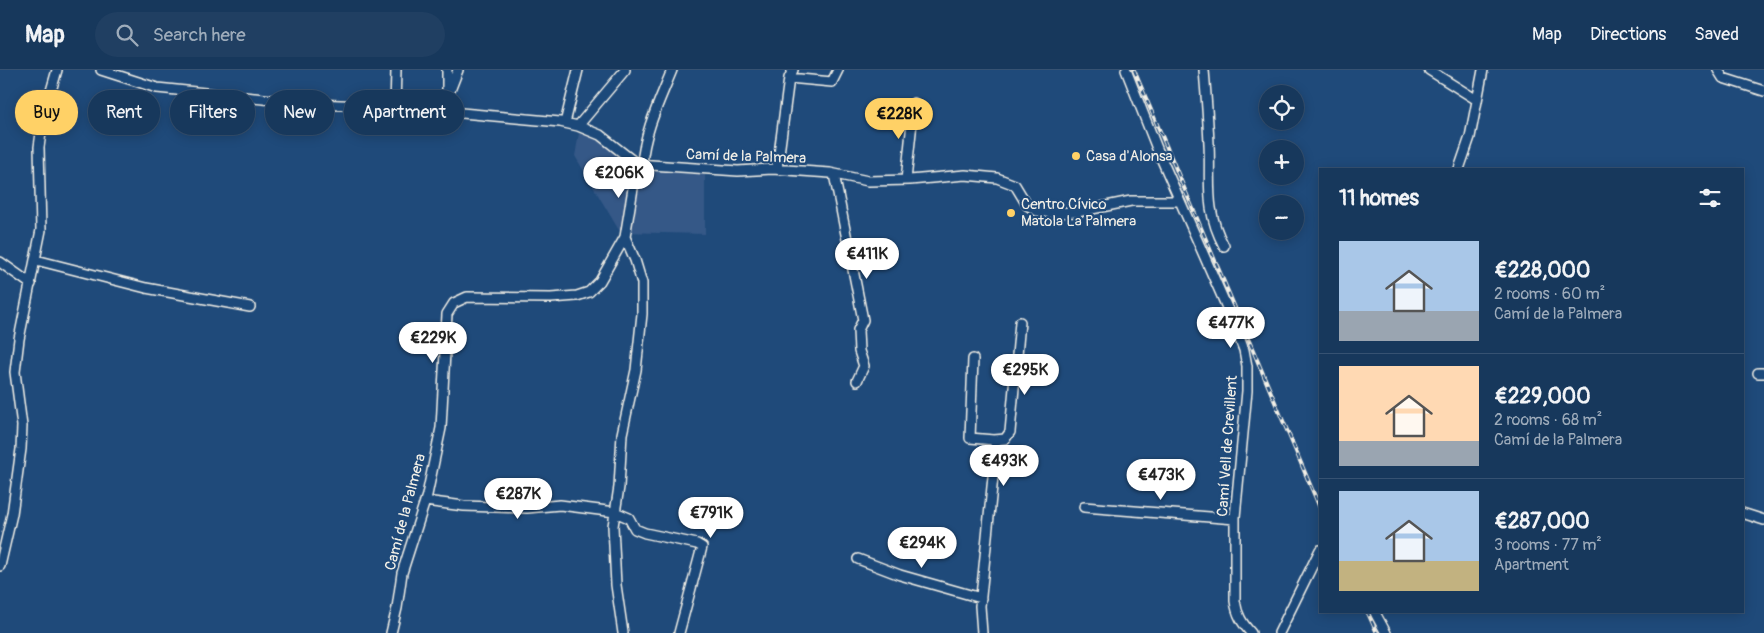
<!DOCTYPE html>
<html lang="en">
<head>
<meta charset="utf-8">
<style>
  body { margin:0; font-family:Pangolin,sans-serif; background:#203f62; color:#f1f3f6; height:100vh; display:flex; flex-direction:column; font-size:19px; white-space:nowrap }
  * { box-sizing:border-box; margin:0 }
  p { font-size:16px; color:#9eacbb }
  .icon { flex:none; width:28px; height:28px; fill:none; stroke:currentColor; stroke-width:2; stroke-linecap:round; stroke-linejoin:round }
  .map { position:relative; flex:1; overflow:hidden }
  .sheet { position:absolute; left:1319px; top:98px; width:425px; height:445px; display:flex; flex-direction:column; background:#17385c; border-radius:0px; box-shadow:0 2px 12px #0003,0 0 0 1px #365272 }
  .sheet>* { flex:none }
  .guide { position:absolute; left:15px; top:20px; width:475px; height:45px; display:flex; gap:10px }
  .tools { position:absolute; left:1259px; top:15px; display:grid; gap:10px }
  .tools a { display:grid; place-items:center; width:45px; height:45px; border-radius:50%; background:#17385c; box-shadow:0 2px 12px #0003,0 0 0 1px #365272; font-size:25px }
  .price { position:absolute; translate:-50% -42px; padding:0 11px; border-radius:18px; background:#fff; color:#222; font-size:16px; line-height:32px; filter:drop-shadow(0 1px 2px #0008) }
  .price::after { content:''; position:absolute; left:50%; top:30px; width:15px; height:11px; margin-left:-8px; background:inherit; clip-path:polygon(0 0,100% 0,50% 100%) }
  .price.on { background:#ffd166; color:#111 }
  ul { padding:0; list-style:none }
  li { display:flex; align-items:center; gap:15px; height:125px; padding:0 20px }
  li+li { border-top:1px solid #365272 }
  li span { display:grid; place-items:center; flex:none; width:140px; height:100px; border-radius:0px; color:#555 }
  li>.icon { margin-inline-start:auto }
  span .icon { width:60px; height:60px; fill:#fffc; stroke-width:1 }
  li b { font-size:21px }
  h2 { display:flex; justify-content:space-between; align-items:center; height:60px; padding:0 20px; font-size:21px }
  .pill { padding:0 18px; border-radius:22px; background:#17385c; box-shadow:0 2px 12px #0003,0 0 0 1px #365272; font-size:18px; line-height:45px }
  .pill.on { background:#ffd166; color:#111 }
  header { display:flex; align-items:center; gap:30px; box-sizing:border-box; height:70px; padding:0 25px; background:#17385c; border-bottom:1px solid #365272 }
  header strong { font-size:24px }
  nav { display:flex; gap:28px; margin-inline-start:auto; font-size:18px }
  .search { width:350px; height:45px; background:#203f62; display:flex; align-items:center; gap:12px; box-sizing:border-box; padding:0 18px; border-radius:28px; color:#9eacbb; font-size:19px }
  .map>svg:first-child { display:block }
  .built { fill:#355887 }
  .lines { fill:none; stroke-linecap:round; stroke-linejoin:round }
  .street-casing { stroke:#f4f1e8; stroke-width:12 }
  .street { stroke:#1f4a7a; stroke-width:9 }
  .rail-casing { stroke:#f4f1e8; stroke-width:4 }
  .rail { stroke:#1f4a7a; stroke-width:2; stroke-dasharray:5.5; stroke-linecap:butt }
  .poi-dot { fill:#ffd166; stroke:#1f4a7a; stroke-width:2 }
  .labels { text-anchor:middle; stroke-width:4.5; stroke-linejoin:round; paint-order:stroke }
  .street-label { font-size:15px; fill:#f4f1e8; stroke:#1f4a7a }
  .poi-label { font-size:15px; fill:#f4f1e8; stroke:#1f4a7a; text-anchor:start }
</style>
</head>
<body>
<header>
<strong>Map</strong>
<div class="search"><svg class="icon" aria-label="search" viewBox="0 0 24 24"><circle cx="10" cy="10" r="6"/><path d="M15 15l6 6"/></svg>Search here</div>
<nav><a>Map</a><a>Directions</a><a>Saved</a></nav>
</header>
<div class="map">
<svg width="1764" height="563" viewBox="0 0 1764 563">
  <rect width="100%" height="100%" fill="#1f4a7a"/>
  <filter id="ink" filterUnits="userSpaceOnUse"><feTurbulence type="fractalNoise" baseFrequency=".02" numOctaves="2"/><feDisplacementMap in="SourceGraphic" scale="10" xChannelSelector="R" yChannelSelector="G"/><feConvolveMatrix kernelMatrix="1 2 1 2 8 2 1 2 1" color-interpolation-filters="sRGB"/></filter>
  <g filter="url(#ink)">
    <path class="built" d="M579 63 602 70 641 100 705 105V164L620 162 575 86Z"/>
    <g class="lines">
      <g class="street-casing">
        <path id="street" d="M101 0 157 18 312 34 397 37 560 52 578 56 600 65 637 94 738 101 772 99 830 103 868 111 910 110 965 105 997 108 1015 115 1027 135 1037 141 1052 143 1077 142 1131 131H1180
          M447 0V42
          M1126 0 1158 81 1232 249 1244 280 1247 296V321L1235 447V531C1237 545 1242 553 1251 563
          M1204 0C1206 24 1208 49 1209 74 1211 113 1204 139 1224 176
          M1429 0 1477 30
          M1718 0 1723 8 1764 21
          M789 8 832 12 838 0
          M449 23 458 0
          M395 37 396 0
          M565 53 578 0
          M578 56 625 0
          M642 95C644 62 660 30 672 0
          M777 99 789 8 793 0
          M1459 99 1470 67 1483 0
          M834 104 863 250 858 260 859 281 864 296 857 311
          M906 110 914 33
          M36 190 146 218 250 237
          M0 192 31 214
          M973 289 970 368 994 370 996 377 980 536 982 563
          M1758 303H1764
          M994 370 1005 369 1010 362 1020 252
          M425 431 464 436 527 438 560 435 615 442 629 448 635 459 645 463 697 474 702 477 679 563
          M1084 437 1235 449
          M1742 443 1764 450
          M858 489 900 505 981 528
          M0 496 12 444 21 379 22 356 15 302 19 269 41 160 39 77 43 49 57 0
          M1374 541 1386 563
          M391 563 397 538 402 503 427 425 441 358 447 244 454 233 467 227 551 228 577 226 589 222 600 211 625 167
          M623 563 616 515 613 456 619 417 622 364 636 300 642 244V213L635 190 625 167 637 94
          M1279 563 1320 480"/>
      </g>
      <use href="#street" class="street"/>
      <g class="rail-casing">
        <path id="rail" d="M1134 0 1320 438
          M1367 541 1377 563"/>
      </g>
      <use href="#rail" class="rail"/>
    </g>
  </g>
  <g class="poi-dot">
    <circle cx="1076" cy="86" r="5"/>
    <circle cx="1011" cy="143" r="5"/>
  </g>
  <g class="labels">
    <g class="street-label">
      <text transform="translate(746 86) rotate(2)" y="5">Camí de la Palmera</text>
      <text transform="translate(1227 376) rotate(-86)" y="5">Camí Vell de Crevillent</text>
      <text transform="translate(405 442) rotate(-75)" y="5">Camí de la Palmera</text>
    </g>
    <g class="poi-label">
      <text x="1086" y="91">Casa d'Alonsa</text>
      <text x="1021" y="139">Centro Cívico<tspan x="1021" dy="17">Matola La Palmera</tspan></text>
    </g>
  </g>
</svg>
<div class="tools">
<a><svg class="icon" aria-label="locate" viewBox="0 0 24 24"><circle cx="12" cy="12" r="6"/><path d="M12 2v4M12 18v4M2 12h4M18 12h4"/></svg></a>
<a>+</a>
<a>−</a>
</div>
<b class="price on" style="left:899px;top:70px">€228K</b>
<b class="price" style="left:619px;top:129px">€206K</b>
<b class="price" style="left:867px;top:210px">€411K</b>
<b class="price" style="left:1231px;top:279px">€477K</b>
<b class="price" style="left:433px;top:294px">€229K</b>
<b class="price" style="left:1025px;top:326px">€295K</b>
<b class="price" style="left:1004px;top:417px">€493K</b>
<b class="price" style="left:1161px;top:431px">€473K</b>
<b class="price" style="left:518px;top:450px">€287K</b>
<b class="price" style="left:711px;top:469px">€791K</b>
<b class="price" style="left:922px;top:499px">€294K</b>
<div class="guide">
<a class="pill on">Buy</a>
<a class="pill">Rent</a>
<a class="pill">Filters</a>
<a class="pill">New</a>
<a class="pill">Apartment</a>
</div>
<section class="sheet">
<h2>11 homes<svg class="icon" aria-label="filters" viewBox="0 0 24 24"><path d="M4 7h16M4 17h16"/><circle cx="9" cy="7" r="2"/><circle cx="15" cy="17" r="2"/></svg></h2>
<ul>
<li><span style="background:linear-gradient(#a9c7e8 70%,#9aa5b1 0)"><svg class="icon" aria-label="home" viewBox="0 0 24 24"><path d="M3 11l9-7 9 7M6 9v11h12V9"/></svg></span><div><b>€228,000</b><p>2 rooms · 60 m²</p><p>Camí de la Palmera</p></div></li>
<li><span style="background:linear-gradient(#ffd9b3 75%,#9aa5b1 0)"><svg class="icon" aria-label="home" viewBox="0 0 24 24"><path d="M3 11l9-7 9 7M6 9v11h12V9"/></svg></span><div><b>€229,000</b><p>2 rooms · 68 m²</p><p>Camí de la Palmera</p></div></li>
<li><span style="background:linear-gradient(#a9c7e8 70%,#c2b280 0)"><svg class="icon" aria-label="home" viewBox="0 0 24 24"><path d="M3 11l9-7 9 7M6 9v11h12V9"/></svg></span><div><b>€287,000</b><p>3 rooms · 77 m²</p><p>Apartment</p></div></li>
</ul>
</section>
</div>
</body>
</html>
